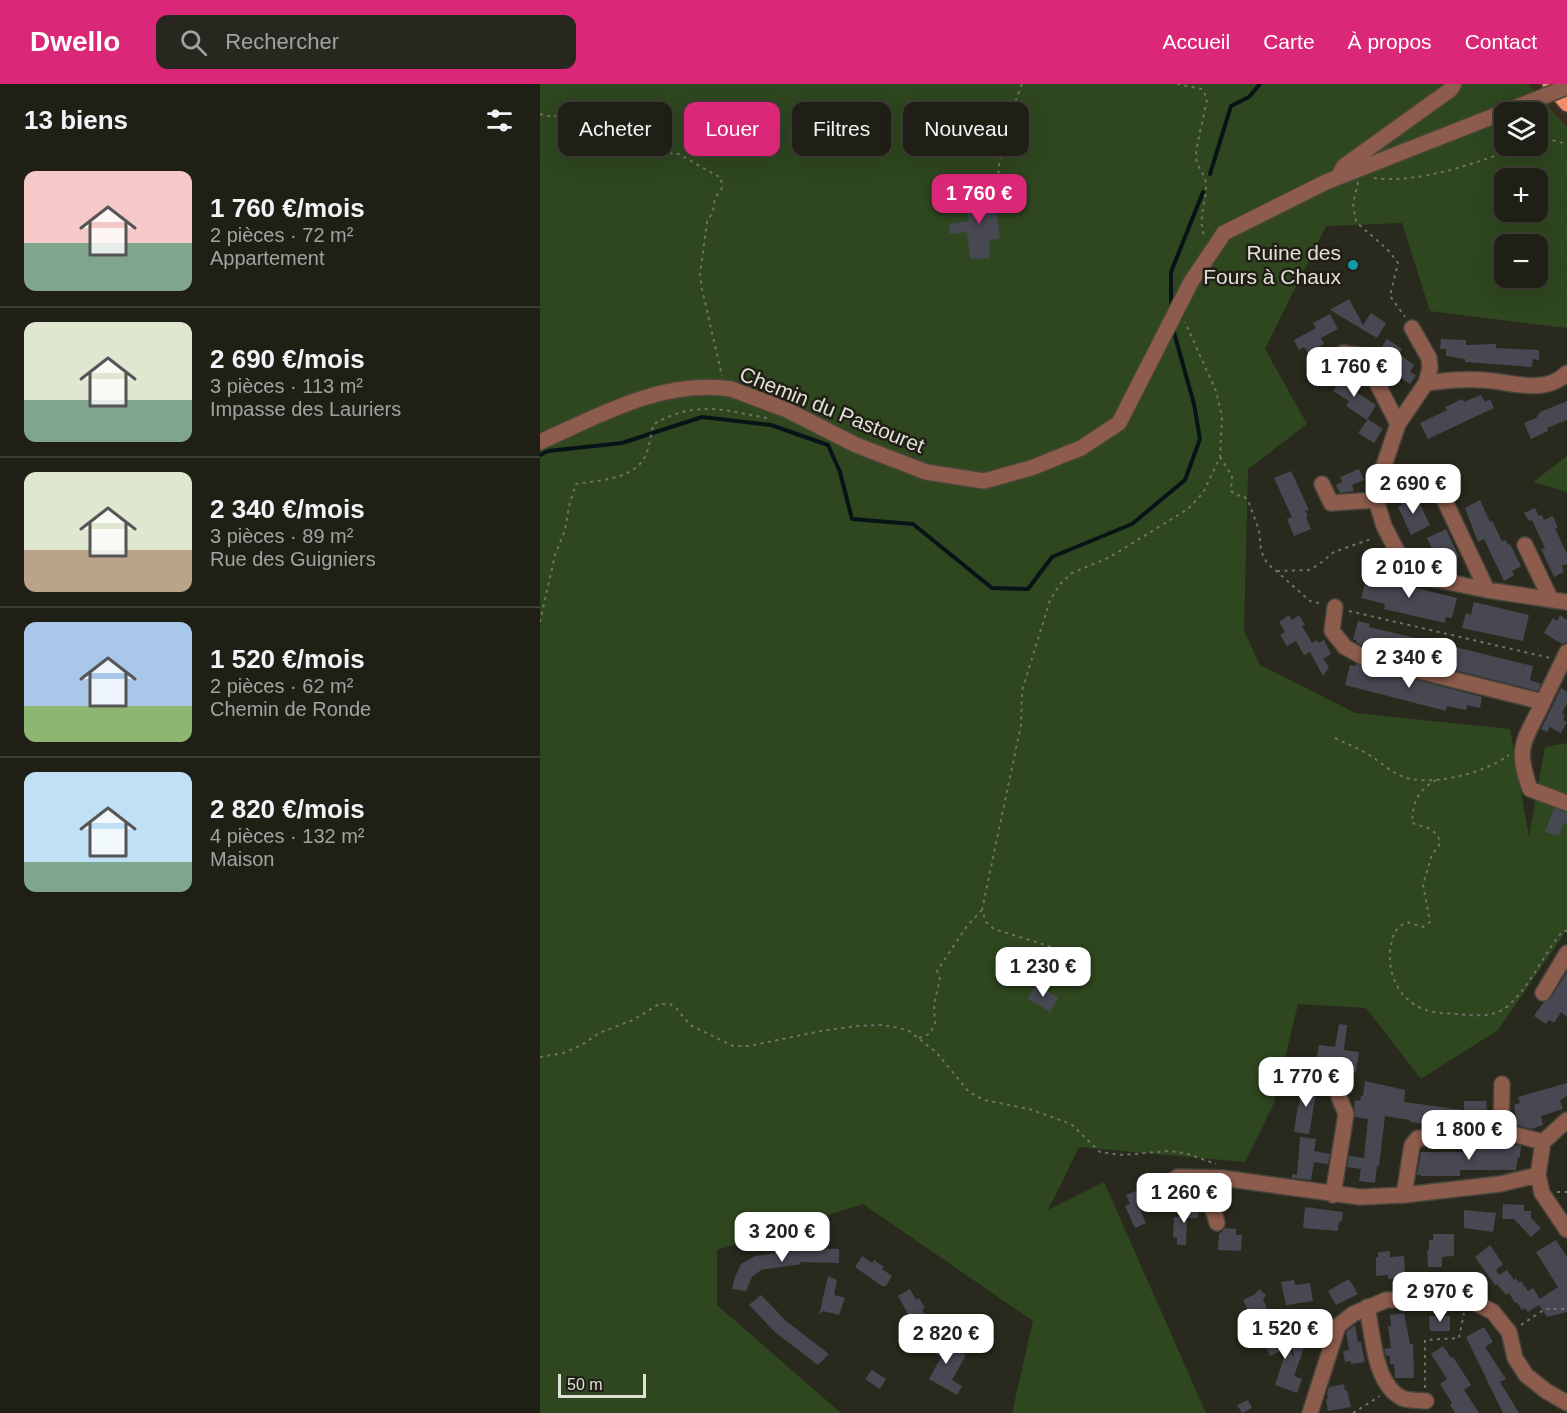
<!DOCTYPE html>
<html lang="fr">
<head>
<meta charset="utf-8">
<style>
  body { margin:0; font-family:Helvetica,sans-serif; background:#28271f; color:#f1f3f6; height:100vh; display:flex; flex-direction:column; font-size:22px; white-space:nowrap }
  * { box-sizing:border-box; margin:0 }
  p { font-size:20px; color:#a2a2a1 }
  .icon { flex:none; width:33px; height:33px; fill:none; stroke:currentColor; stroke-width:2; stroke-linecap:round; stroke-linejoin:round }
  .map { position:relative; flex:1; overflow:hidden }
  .drawer { display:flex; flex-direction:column; background:#201f16; width:540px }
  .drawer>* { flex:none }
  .guide { position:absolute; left:18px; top:18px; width:570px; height:54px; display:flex; gap:12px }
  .tools { position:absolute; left:954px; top:18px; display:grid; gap:12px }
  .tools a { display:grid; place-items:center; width:54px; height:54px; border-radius:12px; background:#201f16; box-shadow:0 6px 24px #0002,0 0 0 2px #3d3d35; font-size:30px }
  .scale { position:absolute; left:18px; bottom:15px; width:88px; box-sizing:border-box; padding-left:6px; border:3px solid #e0dfd8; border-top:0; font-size:16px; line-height:21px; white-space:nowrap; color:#e0dfd8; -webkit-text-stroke:4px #211f15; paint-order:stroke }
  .price { position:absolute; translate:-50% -51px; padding:0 14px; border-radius:12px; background:#fff; color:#222; font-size:20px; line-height:39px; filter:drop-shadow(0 2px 3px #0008) }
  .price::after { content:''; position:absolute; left:50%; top:36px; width:18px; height:14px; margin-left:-9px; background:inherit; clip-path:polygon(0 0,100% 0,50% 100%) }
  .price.on { background:#db2777; color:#fff }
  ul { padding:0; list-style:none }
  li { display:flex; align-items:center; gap:18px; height:150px; padding:0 24px }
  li+li { border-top:2px solid #3d3d35 }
  li span { display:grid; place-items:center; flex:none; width:168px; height:120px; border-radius:12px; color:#555 }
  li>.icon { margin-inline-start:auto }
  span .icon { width:72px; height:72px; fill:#fffc; stroke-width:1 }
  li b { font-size:26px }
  h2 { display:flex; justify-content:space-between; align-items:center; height:72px; padding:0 24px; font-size:26px }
  .chip { padding:0 21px; border-radius:12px; background:#201f16; box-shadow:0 6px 24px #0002,0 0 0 2px #3d3d35; font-size:21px; line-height:54px }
  .chip.on { background:#db2777; color:#fff }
  header { display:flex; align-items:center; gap:36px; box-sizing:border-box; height:84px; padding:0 30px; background:#db2777; color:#fff }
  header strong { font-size:28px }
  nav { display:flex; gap:33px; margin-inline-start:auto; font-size:21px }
  .search { width:420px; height:54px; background:#28271f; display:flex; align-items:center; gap:15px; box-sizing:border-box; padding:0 21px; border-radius:12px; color:#a2a2a1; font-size:22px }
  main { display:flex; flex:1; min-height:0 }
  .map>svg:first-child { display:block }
  .industrial { fill:#3a2d1f }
  .green { fill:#2e471f; fill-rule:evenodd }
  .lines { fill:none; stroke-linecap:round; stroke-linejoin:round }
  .stream { stroke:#071417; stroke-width:4 }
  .building { fill:#484853 }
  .minor-casing { stroke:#47463c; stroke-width:18 }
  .major-casing { stroke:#47463c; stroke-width:18 }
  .path { stroke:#727168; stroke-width:2; stroke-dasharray:3 4.5; stroke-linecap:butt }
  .minor { stroke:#8e5c4c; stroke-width:15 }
  .major { stroke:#f48d6c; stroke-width:15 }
  .minor-bridge-casing { stroke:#47463c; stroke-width:18; stroke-linecap:butt }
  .minor-bridge { stroke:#8e5c4c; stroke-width:15 }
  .culture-dot { fill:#0f9aa8; stroke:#211f15; stroke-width:2 }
  .labels { text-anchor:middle; stroke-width:5; stroke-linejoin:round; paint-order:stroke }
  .poi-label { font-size:21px; fill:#e0dfd8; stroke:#211f15; text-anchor:end }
  .street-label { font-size:21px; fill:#e0dfd8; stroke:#211f15 }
</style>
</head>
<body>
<header>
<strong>Dwello</strong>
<div class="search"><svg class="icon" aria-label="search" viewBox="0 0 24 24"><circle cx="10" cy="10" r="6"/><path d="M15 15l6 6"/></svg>Rechercher</div>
<nav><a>Accueil</a><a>Carte</a><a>À propos</a><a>Contact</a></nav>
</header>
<main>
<section class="drawer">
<h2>13 biens<svg class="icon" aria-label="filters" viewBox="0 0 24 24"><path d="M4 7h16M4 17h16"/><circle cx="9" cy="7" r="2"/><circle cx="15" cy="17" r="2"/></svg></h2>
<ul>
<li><span style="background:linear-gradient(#f6c9c9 60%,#7fa58c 0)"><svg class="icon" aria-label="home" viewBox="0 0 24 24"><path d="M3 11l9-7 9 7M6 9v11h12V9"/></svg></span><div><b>1 760 €/mois</b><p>2 pièces · 72 m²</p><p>Appartement</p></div></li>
<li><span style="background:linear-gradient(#dfe7d0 65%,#7fa58c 0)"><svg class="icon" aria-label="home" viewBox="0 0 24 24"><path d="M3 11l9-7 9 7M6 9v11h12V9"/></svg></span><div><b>2 690 €/mois</b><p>3 pièces · 113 m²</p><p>Impasse des Lauriers</p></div></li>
<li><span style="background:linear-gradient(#dfe7d0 65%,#b9a48a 0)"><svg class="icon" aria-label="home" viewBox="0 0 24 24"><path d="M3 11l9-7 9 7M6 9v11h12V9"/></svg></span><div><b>2 340 €/mois</b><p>3 pièces · 89 m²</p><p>Rue des Guigniers</p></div></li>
<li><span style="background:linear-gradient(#a9c7e8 70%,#8fb573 0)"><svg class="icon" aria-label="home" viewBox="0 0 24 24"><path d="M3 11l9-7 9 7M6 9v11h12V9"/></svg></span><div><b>1 520 €/mois</b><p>2 pièces · 62 m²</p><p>Chemin de Ronde</p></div></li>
<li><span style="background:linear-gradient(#bfe0f5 75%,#7fa58c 0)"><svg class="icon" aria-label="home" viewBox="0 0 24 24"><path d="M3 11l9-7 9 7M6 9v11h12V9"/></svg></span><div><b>2 820 €/mois</b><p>4 pièces · 132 m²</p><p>Maison</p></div></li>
</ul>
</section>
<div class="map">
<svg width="1027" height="1329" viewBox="0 0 1027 1329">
  <rect width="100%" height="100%" fill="#2a291e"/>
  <path class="industrial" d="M988 0H1027V43Z"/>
  <path class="green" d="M0 0H988L1027 43V244L890 227 862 139 786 142 725 265 767 340 708 385 704 547 720 581 815 629 970 645 989 753 1005 663 1027 659V846L958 946 881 995 826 924 758 920 734 1019 705 1078 539 1063 508 1126 564 1098 666 1329H472L493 1237 323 1120 177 1166V1221L301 1329H0ZM964 28H998V62H964ZM964 94H998V128H964ZM964 160H998V194H964Z
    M1027 372V408L993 398Z"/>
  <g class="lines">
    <path class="stream" d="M670 90 691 22 709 13 720 0
      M631 223V188L663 108
      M0 371 8 367 82 359 162 333 231 341 288 361 300 388 312 435 373 440 452 504 488 505 512 473 592 440 645 396 660 355 654 320 633 245"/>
  </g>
  <path class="building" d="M442 109 443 111 455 110 460 155 449 156 450 174 430 175 427 148 410 150 409 140 429 137 425 111Z
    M809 215 823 241 831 229 846 239 837 254 790 226Z
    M790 230 798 245 781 254 784 260 768 269 764 263 759 266 754 256 776 244 773 239Z
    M847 255 862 265 859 270 874 281 870 288 876 291 870 300 849 286 853 280 837 270Z
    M901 255 926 256V261L956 260V264L999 266V276L993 275 992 283 925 278V275L906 272V265H900Z
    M803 292 819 302 816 308 836 321 827 336 806 322 809 317 793 307Z
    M941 311 945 318 950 315 954 324 888 355 880 339 907 326 905 323 922 315 924 318Z
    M1027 317V336L1007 344 1008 347 991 355 984 339 996 334 1000 328Z
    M828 335 843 345 834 359 818 349Z
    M819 385 824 396 812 401 814 407 800 409 796 401 802 398 800 393Z
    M751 387 769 426 765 427 768 432 766 433 771 445 754 452 747 435 752 433 734 394Z
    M866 413 878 416 890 441 871 451 858 423 862 421 859 416Z
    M940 416 950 438 952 437 962 457 966 456 968 461 970 460 981 482 972 487 974 491 964 497 944 455 938 458 925 424Z
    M995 424 999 432 1002 431 1004 436 1013 432 1018 444H1015L1027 470V480L1022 482 1024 488 1014 493 1001 465 1005 464 992 436 989 437 984 429Z
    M906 445 919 473 910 477 913 482 902 487 887 454Z
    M833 488 845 491 844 496 917 514 912 534 906 533 905 539 844 525 845 520 821 514 825 499 830 501Z
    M934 518 989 531 983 557 922 544 926 529 931 531Z
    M749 531 752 536 759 531 765 541 762 542 772 559 777 556 778 559 784 556 791 570 783 575 789 583 783 592 770 568 764 571 756 557 747 562 740 551 745 548 739 538Z
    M1020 531 1027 536V558L1022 560 1004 549 1013 534 1017 537Z
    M818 537 830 540 829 543 896 559 893 572 911 577 915 563 984 580 983 584 985 580 993 582 990 596 1001 600 998 607 827 564 816 558V556H813Z
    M816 580 942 613 940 624 927 621 926 626 907 622 906 627 805 601 810 581 815 582Z
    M1021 604 1027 608V619L1022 629 1025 631 1023 636 1027 638 1021 649 1010 643 1007 648 1001 645Z
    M1014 724 1027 729V740L1024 738 1019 752 1005 748Z
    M1027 888V933L1021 928 1014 939 1009 936 1006 940 994 932 1003 919 1011 914Z
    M496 900 518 914 510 928 488 915Z
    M799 940 807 941 804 966 819 968 816 989 801 986 799 997 789 996 791 979 776 976 779 961 795 963Z
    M765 996 778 998 769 1050 754 1048 758 1021H759L762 1004H764Z
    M825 997 865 1006 864 1018 924 1026V1017H946L948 1036 928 1038 918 1042 905 1040V1041L899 1042 870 1038V1036L845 1032 839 1082H837L835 1099 819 1097 821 1085 807 1083 809 1072 824 1074 828 1035 815 1033 814 1024 815 1016 820 1017 821 1012H823Z
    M1027 999V1012L1020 1016 1023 1025 1001 1032 1003 1041 991 1045 977 1041 974 1021 980 1019 978 1013Z
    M760 1053 776 1055 774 1067 790 1070 788 1080 774 1078 771 1096 752 1094V1090L757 1091Z
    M969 1060 981 1062 980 1073H978L976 1086H920V1092H881V1091H877L881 1068H926V1064H933V1062H946V1064H969Z
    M598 1106 607 1122 600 1125 606 1139 595 1144 585 1122 590 1120 586 1111Z
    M963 1120 984 1121V1127H991V1134L1001 1144 991 1153 974 1135H962Z
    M765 1123 803 1128 802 1137 799 1138 798 1147 763 1144Z
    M641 1124H659L658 1134H647L646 1161H637V1154L633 1153 634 1133H640Z
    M924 1126 956 1129 953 1148 924 1144Z
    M685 1144 696 1145V1151H702L701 1167 678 1166 679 1150Z
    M893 1150H914V1172L902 1173V1183H888L887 1166H889V1156H893Z
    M1016 1156 1027 1173V1228L1007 1233 999 1221 988 1228 985 1224 982 1226 977 1218 975 1219 969 1209 966 1211 957 1200 955 1201 935 1173 950 1161 963 1180 956 1186 959 1191 967 1186 974 1196 976 1194 979 1199 981 1197 988 1207 993 1204 1000 1215 1018 1203 996 1168Z
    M268 1164 299 1165V1179L258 1178 262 1180 221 1186 212 1193 206 1207 192 1205 195 1193 201 1180 215 1172Z
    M850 1167V1173L864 1172 865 1195H848V1191L836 1192V1173H838V1168Z
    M322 1172 332 1179 334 1176 344 1183 342 1185 352 1192 346 1202H342L315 1183Z
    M288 1192 297 1196 294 1211 305 1214 299 1231 283 1227 279 1231Z
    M809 1195 818 1210 796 1221 788 1207Z
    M754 1196 755 1201 770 1199 773 1217 746 1221 741 1198Z
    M370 1205 376 1216 379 1214 385 1224 382 1226 388 1237 376 1244 358 1212Z
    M719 1205 726 1211 723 1215 732 1237 717 1245 703 1216 715 1210Z
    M221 1211 246 1237 289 1270 278 1281 236 1249 209 1221Z
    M864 1229 870 1260H873L874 1294H855L854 1280H850V1272H846L844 1265 851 1264 848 1242H851L850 1231Z
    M889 1232H910V1247H890Z
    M815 1241 818 1258H821L825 1278 811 1280V1277L805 1278 803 1267 809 1266 806 1248Z
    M944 1243 953 1258 945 1263 966 1295 960 1298 979 1329H963L926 1253Z
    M717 1245 743 1254 754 1274 751 1256 765 1261 754 1292 762 1295 757 1309 735 1301 747 1264 730 1272Z
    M394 1253 404 1259 406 1256 417 1262 415 1265 426 1271 412 1296 422 1302 417 1311 389 1295 401 1273 387 1265Z
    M903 1262 911 1274 913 1273 931 1301 924 1306 939 1329H915L910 1321 912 1319 900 1300 907 1295 891 1270Z
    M332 1286 346 1295 340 1305 325 1295Z
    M804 1300 805 1307 807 1306 811 1323 788 1327 786 1315H788L787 1309 789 1303Z
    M708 1316 712 1324 702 1329 697 1321Z"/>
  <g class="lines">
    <g class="minor-casing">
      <path id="minor" d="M798 93 804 82 910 6 914 0
        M872 244 889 274 890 284 886 299 858 340 837 402 836 416 844 442 857 467 874 486 893 495 947 506 1027 518
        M803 269 823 272 858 340
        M886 299C905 297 923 294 942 296 970 297 1004 312 1027 289
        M0 358C60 331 123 295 191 305L247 326 316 361 386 388 444 397 491 384 541 364 579 339 651 198 684 149 786 98 992 17
        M782 400 791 419 836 416
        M837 402H863L902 411 947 506
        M985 461 1011 516
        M795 523 792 547 805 563 823 573 1003 618 1027 568
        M1003 618C985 657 974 661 990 705L1027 719
        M1003 909 1027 869
        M1027 1036 1003 1058 998 1091 1002 1109 1027 1146
        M961 1047 962 1000
        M793 1111 806 1030 799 1013
        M864 1111 872 1061 878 1054 912 1055 929 1048 961 1047 1003 1058
        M677 1139C670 1107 656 1115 631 1105L630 1100 633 1096 638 1093 682 1094 820 1113 864 1111 960 1100 998 1091
        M827 1223C833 1251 834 1300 862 1314 868 1317 878 1316 886 1317
        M770 1329 798 1242 813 1230 846 1216 926 1214 953 1228 969 1248 975 1274 986 1291 1006 1307 1027 1319"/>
    </g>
    <g class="major-casing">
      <path id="major" d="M1010 0 1027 20"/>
    </g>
    <path class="path" d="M637 0 662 5 667 14C665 30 656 60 656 73 657 85 667 91 666 103 666 121 657 136 665 153
      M0 30 13 33 30 25 80 40 120 68 139 70 181 94 182 104 175 114 173 127 167 138 160 190 162 205 182 292
      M998 57 1008 55 1027 60
      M834 94C881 100 938 78 982 62
      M818 98 813 120 816 138 847 165 858 179 850 212 865 233
      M461 127C452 81 466 42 482 0
      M680 373 692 392 691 407 696 411 704 412 709 419 719 446 721 467 727 479 770 517 783 520
      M737 487 769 486 778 481 794 468 834 454
      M809 527 1010 574
      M0 538 15 471 25 446 29 422 36 400C59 396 92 396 105 373 110 363 110 350 114 340 156 316 183 326 227 334
      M901 579 908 550
      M795 654C805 659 815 663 824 668 837 675 847 685 859 691 887 705 945 689 969 671
      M896 696C877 707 873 718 872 739L888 744 897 750 900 758 898 764 892 770 883 801 890 838 883 843 867 838C853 845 852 853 850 868 848 896 864 923 894 928 901 930 909 929 916 930 935 931 953 935 969 921 992 900 1003 870 1023 847H1027
      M518 865 454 845 446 838 442 826 481 641 482 607 510 516 520 500 532 489 570 473 648 425 663 409 680 373 682 333 676 307 645 238
      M379 954 389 950 395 941 394 920 400 895 397 887 427 842 442 826
      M0 973 23 969 42 961 59 949 93 936 119 920H130L136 924 150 941 193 962H209L281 947 316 942 342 941 359 944 369 947 396 968 429 1008 444 1016 489 1025 531 1040 560 1068 583 1071 628 1067 645 1069 676 1080
      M1017 1108H1027
      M981 1241 1005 1225H1027
      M885 1304V1256L919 1254 924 1229
      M813 1329 840 1312"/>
    <use href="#minor" class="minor"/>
    <use href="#major" class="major"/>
    <g class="minor-bridge-casing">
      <path id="minor-bridge" d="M992 17 1027 3"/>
    </g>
    <use href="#minor-bridge" class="minor-bridge"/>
  </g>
  <circle class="culture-dot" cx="813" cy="181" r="6"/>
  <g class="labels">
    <g class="poi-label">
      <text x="801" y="176">Ruine des<tspan x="801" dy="24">Fours à Chaux</tspan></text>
    </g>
    <g class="street-label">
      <text transform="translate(292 326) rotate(22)" y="7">Chemin du Pastouret</text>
    </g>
  </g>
</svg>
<div class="tools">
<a><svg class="icon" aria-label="layers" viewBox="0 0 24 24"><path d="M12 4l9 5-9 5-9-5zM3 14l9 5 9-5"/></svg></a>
<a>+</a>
<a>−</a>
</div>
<div class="scale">50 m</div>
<b class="price on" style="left:439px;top:141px">1 760 €</b>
<b class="price" style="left:814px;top:314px">1 760 €</b>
<b class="price" style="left:873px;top:431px">2 690 €</b>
<b class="price" style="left:869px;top:515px">2 010 €</b>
<b class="price" style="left:869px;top:605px">2 340 €</b>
<b class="price" style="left:503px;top:914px">1 230 €</b>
<b class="price" style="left:766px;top:1024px">1 770 €</b>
<b class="price" style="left:929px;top:1077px">1 800 €</b>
<b class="price" style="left:644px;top:1140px">1 260 €</b>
<b class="price" style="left:242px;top:1179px">3 200 €</b>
<b class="price" style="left:900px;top:1239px">2 970 €</b>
<b class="price" style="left:745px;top:1276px">1 520 €</b>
<b class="price" style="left:406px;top:1281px">2 820 €</b>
<div class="guide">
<a class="chip">Acheter</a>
<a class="chip on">Louer</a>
<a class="chip">Filtres</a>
<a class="chip">Nouveau</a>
</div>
</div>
</main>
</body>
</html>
